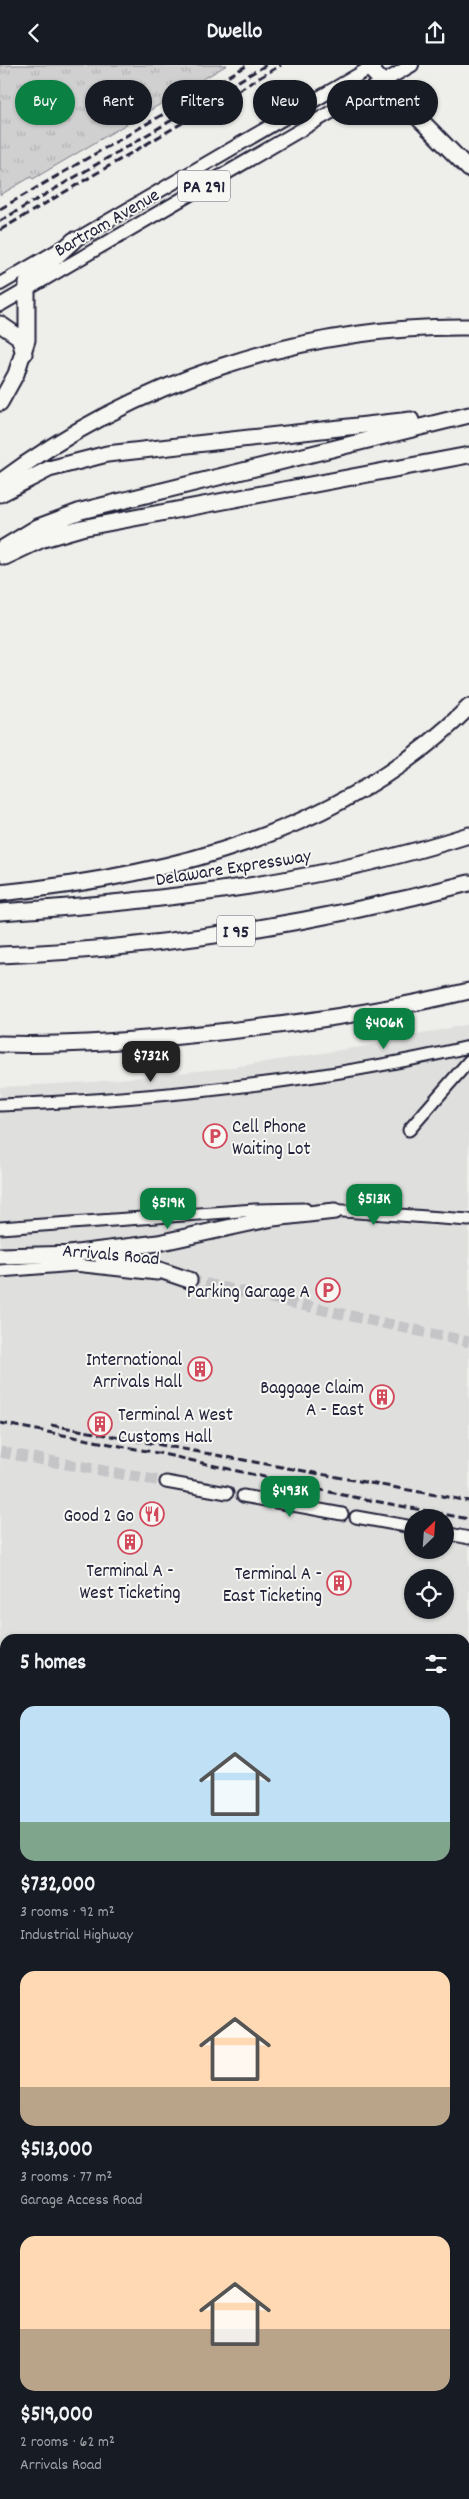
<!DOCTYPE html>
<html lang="en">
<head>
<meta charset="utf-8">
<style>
  body { margin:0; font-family:Dekko,sans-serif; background:#20242c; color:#f1f3f6; height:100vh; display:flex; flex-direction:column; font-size:19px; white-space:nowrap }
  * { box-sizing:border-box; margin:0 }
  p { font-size:16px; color:#9ea1a6 }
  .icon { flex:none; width:28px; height:28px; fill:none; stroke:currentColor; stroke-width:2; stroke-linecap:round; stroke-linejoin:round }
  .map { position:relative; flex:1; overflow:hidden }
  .drawer { position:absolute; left:0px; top:1569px; width:470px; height:866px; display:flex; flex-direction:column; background:#171b24; border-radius:15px 15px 0 0; box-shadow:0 1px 4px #0004 }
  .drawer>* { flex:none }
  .banner { position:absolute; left:15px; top:15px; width:440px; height:45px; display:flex; gap:10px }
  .needle { width:32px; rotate:25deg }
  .controls { position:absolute; left:404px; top:1444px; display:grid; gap:10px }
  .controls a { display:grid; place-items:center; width:50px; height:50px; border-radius:50%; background:#171b24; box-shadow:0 1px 4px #0004; font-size:25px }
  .price { position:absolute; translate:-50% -42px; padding:0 11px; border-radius:10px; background:#0b8043; color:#fff; font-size:16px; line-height:32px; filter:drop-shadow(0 1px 2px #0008) }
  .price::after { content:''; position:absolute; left:50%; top:30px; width:15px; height:11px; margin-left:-8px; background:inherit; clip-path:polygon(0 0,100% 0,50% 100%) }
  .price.current { background:#222; color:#fff }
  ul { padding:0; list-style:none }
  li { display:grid; align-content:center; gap:10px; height:265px; padding:0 20px }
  li span { display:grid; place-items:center; height:155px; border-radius:15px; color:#555 }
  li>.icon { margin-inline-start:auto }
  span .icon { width:90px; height:90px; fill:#fffc; stroke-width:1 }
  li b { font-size:21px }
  h2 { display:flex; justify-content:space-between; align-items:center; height:60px; padding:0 20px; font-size:21px }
  .pill { padding:0 18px; border-radius:22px; background:#171b24; box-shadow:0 1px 4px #0004; font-size:18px; line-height:45px }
  .pill.current { background:#0b8043; color:#fff }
  header { display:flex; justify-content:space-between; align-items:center; height:65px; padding:0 20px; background:#171b24; font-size:22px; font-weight:700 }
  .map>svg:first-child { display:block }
  .built { fill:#dfdfde; fill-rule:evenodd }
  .grass { fill:url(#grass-dots); stroke:#797986 }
  .park { fill:url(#park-tufts); stroke:#797986 }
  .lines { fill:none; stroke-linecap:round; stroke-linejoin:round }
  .taxiway { stroke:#888893; stroke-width:26 }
  .runway { stroke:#888893; stroke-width:68 }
  .secondary-tunnel { stroke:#c5c5c8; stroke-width:11; stroke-dasharray:11 5.5; stroke-linecap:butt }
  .secondary-casing { stroke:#22223b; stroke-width:15 }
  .primary-casing { stroke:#22223b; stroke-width:16 }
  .highway-casing { stroke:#22223b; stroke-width:19 }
  .secondary { stroke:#f6f6f2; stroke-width:11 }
  .primary { stroke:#f6f6f2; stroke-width:12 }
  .highway { stroke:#f6f6f2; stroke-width:15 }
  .rail { stroke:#22223b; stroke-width:3; stroke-dasharray:8 4; stroke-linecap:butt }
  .labels { text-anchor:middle; stroke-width:4; stroke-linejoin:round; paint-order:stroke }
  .shield { fill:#f6f6f2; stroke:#626272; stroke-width:1 }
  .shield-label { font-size:18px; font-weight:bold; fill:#22223b }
  .street-label { font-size:19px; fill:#22223b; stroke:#f6f6f2 }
  .poi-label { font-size:19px; fill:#22223b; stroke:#f6f6f2; text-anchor:end }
</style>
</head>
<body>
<header><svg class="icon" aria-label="back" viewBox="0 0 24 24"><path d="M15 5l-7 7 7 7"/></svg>Dwello<svg class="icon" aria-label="share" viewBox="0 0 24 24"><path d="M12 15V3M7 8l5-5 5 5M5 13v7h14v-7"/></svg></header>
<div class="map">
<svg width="469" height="2434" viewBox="0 0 469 2434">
  <defs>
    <pattern id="grass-dots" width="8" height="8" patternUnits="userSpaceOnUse" patternTransform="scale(1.25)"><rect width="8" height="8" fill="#d0d0d1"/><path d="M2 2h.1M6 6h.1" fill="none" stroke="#b2b2b4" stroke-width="1.8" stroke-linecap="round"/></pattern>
    <pattern id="park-tufts" width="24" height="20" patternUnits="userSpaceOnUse" patternTransform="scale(1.25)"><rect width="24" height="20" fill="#d0d0d1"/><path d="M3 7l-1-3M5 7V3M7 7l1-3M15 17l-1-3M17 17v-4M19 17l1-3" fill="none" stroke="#b2b2b4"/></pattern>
  </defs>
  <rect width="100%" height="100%" fill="#eeeeeb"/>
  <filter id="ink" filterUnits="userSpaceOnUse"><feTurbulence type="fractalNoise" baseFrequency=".02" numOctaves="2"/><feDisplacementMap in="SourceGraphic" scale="10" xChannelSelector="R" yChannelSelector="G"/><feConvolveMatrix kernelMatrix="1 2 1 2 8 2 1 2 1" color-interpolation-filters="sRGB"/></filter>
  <g filter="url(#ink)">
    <path class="built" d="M469 959V2434H0V1022L91 1017 227 1003 366 981ZM412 1452H445V1485H412ZM412 1512H445V1545H412ZM5 1574H465V2430H5Z"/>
    <path class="grass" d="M465 2063H469V2108L465 2107Z
      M5 2111V2194L0 2193V2112Z
      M0 2293 5 2294V2394L0 2393Z
      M465 2379 469 2380V2434H223L202 2430H465Z"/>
    <path class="park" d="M0 0H227L33 114 31 112 0 130Z"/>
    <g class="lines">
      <path class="taxiway" d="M465 1660 469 1655
        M0 1941 5 1942
        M465 2027 469 2028
        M0 2059 5 2060
        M465 2145H469
        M465 2230 469 2234"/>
      <path class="runway" d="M0 2243 5 2244
        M465 2329H469"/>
      <path class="secondary-tunnel" d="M189 1215 469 1277
        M0 1387 166 1417"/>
      <g class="secondary-casing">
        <path id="secondary" d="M0 1040C157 1034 316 1017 469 982
          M409 1065 469 996
          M329 1145 469 1155
          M0 1163 255 1145 305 1144
          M0 1206 75 1200 157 1209
          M166 1417 227 1428
          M243 1431 342 1449
          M356 1452 412 1462
          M445 1468 469 1473"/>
      </g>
      <g class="primary-casing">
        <path id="primary" d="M0 219 375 0
          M0 240 412 0"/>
      </g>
      <g class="highway-casing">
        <path id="highway" d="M369 3 469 104
          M0 259 19 272 24 289
          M0 338 16 309 27 275V218L74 175
          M0 417C134 317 301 260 469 262
          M0 429 49 404 107 389 411 355
          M0 485 38 462 81 446 469 350
          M5 492 43 474 81 463 469 390
          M0 828C169 811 345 767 469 642
          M0 847C158 837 318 818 469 770
          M0 890C158 884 316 858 469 818
          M0 979C67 981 134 976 200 969 290 960 381 947 469 926
          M69 1189 158 1178 273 1153 335 1146
          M0 1191 78 1189
          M101 1191 142 1199 189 1215"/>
      </g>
      <use href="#secondary" class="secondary"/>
      <use href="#primary" class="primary"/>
      <use href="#highway" class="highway"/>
      <path class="rail" d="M0 144 248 0
        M0 156 266 0
        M0 165 281 0
        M0 1358 163 1389 343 1430 469 1454
        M51 1360 469 1436"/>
    </g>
  </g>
  <defs>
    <g id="parking-ring" transform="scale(1.25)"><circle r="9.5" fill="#f6f6f2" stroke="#d1495b" stroke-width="1.5"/><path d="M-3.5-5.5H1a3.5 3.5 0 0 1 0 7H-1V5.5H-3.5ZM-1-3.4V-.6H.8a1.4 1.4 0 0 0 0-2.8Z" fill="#d1495b"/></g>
    <g id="building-ring" transform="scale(1.25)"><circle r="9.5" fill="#f6f6f2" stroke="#d1495b" stroke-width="1.5"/><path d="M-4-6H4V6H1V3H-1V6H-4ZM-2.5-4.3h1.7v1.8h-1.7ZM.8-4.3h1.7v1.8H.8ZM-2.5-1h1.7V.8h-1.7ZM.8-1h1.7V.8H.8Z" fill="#d1495b"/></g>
    <g id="restaurant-ring" transform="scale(1.25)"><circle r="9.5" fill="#f6f6f2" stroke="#d1495b" stroke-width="1.5"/><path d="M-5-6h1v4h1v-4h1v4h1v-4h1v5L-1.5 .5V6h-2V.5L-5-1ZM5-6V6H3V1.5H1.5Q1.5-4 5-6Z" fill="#d1495b"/></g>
  </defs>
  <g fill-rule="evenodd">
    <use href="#parking-ring" x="215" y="1071"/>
    <use href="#parking-ring" x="328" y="1225"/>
    <use href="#building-ring" x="200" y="1304"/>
    <use href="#building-ring" x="382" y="1332"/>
    <use href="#building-ring" x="100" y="1359"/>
    <use href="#restaurant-ring" x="152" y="1449"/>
    <use href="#building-ring" x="130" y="1477"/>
    <use href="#building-ring" x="339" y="1518"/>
  </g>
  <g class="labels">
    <g class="shield">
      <rect x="178" y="105.5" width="52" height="31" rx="4"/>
      <rect x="217" y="850.5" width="38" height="31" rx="4"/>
    </g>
    <g class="shield-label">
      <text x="204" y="127">PA 291</text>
      <text x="236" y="872">I 95</text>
    </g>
    <g class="street-label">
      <text transform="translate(106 156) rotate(-30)" y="7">Bartram Avenue</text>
      <text transform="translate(233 801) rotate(-9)" y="7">Delaware Expressway</text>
      <text transform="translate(111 1188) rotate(5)" y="7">Arrivals Road</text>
    </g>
    <g class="poi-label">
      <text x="232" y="1067" text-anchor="start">Cell Phone<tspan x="232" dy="22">Waiting Lot</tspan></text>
      <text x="310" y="1232">Parking Garage A</text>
      <text x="182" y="1300">International<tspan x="182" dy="22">Arrivals Hall</tspan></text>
      <text x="364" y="1328">Baggage Claim<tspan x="364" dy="22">A - East</tspan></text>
      <text x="118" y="1355" text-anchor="start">Terminal A West<tspan x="118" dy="22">Customs Hall</tspan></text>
      <text x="134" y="1456">Good 2 Go</text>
      <text x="130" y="1511" text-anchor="middle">Terminal A -<tspan x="130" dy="22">West Ticketing</tspan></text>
      <text x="322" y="1514">Terminal A -<tspan x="322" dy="22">East Ticketing</tspan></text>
    </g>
  </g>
</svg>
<div class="controls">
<a><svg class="needle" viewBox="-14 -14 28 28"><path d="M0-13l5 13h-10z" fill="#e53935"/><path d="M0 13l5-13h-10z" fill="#9ea1a6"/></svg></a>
<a><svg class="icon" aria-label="locate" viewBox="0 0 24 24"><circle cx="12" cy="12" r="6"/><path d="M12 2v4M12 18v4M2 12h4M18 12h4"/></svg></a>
</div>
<b class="price" style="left:384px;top:985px">$406K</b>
<b class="price current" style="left:151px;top:1018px">$732K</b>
<b class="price" style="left:374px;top:1161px">$513K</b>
<b class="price" style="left:168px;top:1165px">$519K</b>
<b class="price" style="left:290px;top:1453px">$493K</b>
<div class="banner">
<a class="pill current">Buy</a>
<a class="pill">Rent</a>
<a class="pill">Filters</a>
<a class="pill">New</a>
<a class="pill">Apartment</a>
</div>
<section class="drawer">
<h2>5 homes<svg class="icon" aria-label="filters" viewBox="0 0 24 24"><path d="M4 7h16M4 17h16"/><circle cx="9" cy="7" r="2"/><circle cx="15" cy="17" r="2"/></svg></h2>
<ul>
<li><span style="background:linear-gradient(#bfe0f5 75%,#7fa58c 0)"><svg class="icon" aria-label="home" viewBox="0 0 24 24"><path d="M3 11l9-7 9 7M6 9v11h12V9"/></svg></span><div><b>$732,000</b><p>3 rooms · 92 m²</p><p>Industrial Highway</p></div></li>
<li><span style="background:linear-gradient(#ffd9b3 75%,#b9a48a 0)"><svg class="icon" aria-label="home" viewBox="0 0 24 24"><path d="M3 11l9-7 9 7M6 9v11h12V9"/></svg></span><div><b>$513,000</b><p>3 rooms · 77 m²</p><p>Garage Access Road</p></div></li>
<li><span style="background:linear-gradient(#ffd9b3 60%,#b9a48a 0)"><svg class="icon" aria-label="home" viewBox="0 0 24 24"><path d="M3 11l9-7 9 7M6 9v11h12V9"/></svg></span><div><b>$519,000</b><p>2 rooms · 62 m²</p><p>Arrivals Road</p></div></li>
</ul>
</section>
</div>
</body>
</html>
